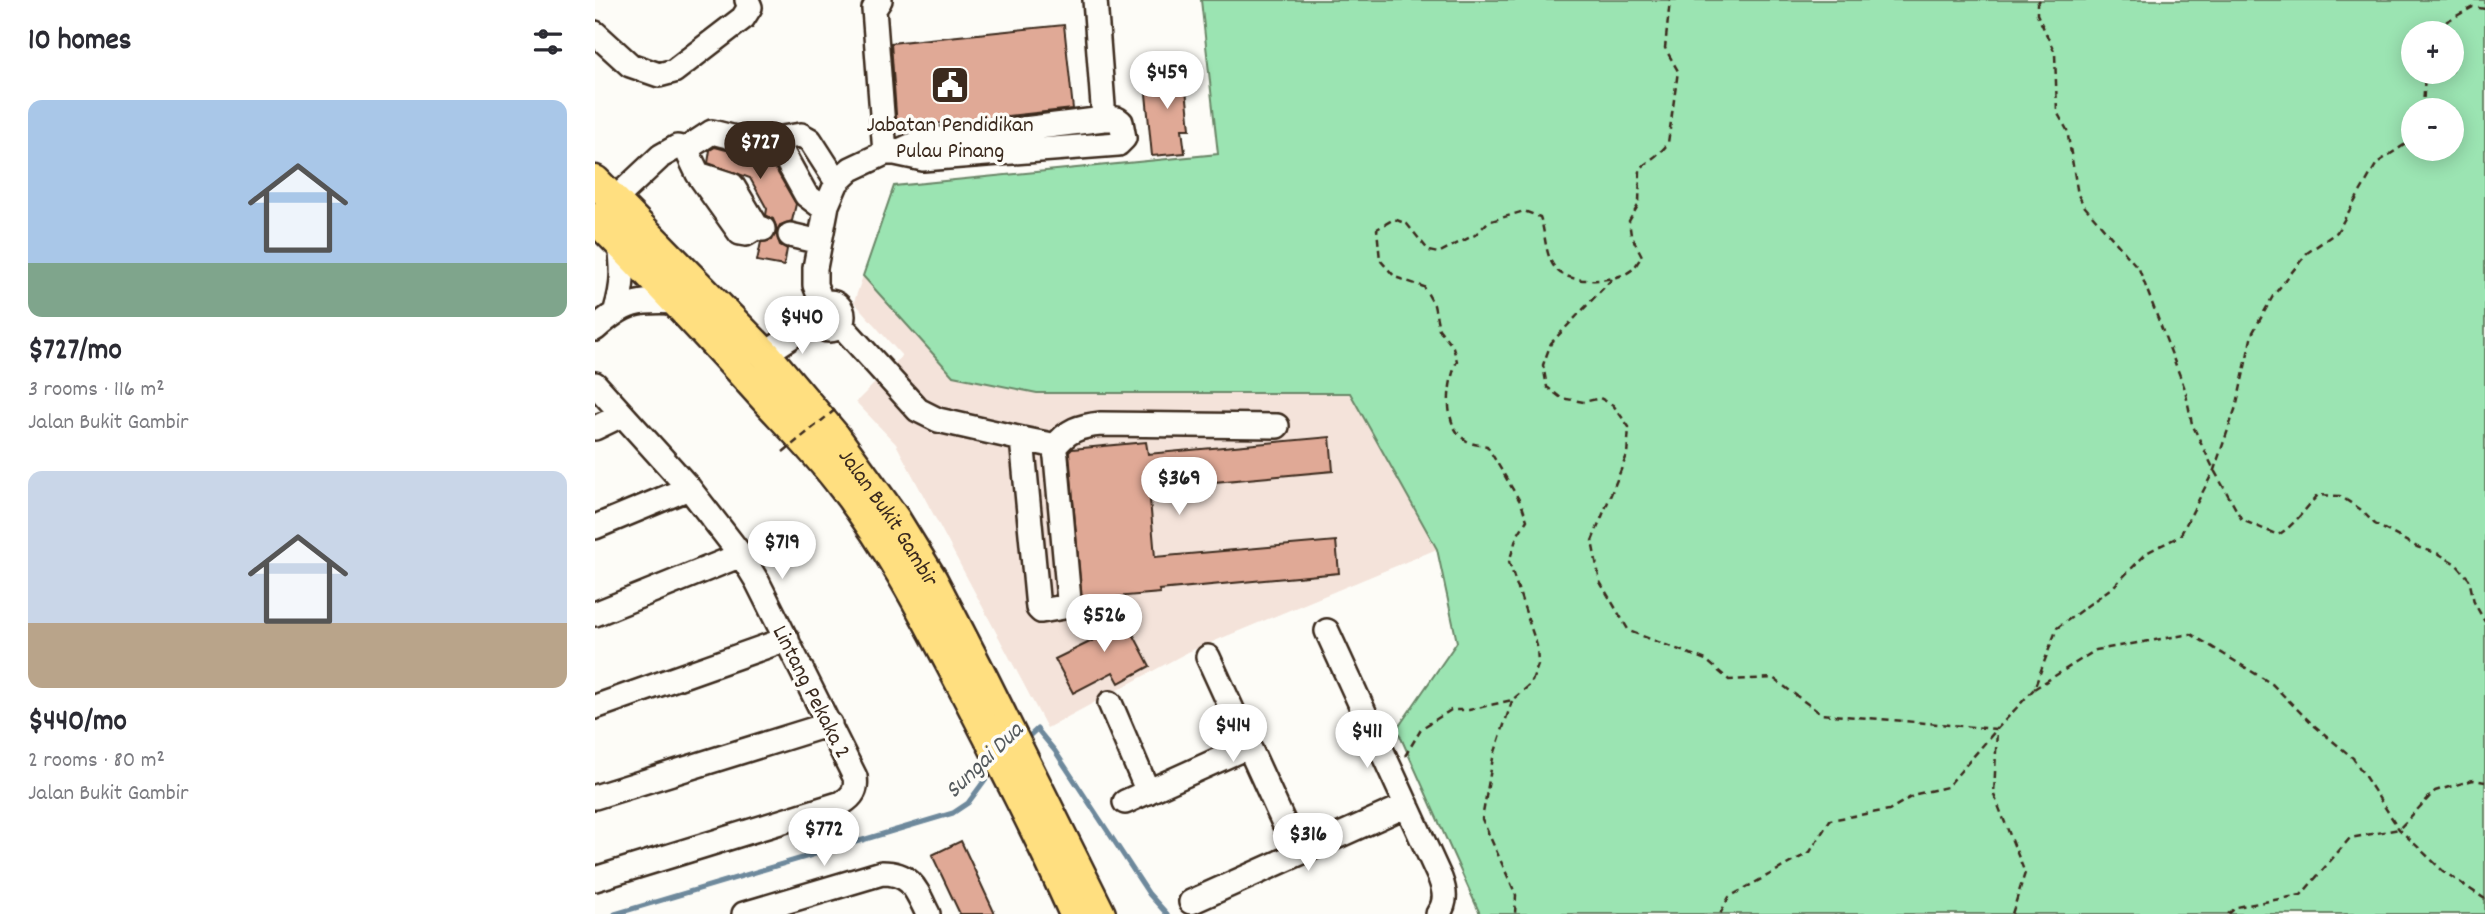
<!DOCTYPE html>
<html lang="en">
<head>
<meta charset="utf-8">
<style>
  body { margin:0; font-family:Dekko,sans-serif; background:#f2f2f3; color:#2b2b33; height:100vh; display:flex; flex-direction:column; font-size:26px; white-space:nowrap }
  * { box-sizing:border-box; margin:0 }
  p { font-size:23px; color:#7c7c81 }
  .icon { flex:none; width:38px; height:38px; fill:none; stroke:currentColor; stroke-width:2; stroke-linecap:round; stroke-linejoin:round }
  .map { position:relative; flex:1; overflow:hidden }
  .drawer { display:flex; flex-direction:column; background:#fff; width:595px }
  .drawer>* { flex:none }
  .fabs { position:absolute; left:1806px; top:21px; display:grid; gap:14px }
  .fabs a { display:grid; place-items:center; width:63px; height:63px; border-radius:50%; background:#fff; box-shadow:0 4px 18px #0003; font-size:35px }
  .price { position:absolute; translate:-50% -60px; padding:0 16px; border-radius:24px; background:#fff; color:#222; font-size:23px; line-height:46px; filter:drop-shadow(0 2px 4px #0008) }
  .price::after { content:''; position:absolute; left:50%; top:42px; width:21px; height:16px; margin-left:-10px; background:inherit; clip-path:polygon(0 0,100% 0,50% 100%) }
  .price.selected { background:#3b2a1e; color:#fff }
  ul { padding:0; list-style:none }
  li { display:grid; align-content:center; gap:14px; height:371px; padding:0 28px }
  li span { display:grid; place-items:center; height:217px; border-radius:14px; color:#555 }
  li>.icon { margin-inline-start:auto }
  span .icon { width:126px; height:126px; fill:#fffc; stroke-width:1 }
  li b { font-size:30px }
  h2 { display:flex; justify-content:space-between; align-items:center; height:84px; padding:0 28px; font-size:30px }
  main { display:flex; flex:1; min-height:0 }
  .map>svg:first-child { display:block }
  .built { fill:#f4e3da }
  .green { fill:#9be4b2; stroke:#6b8768; stroke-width:2; fill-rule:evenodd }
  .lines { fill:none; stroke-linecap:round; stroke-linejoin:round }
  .stream { stroke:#6e899c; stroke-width:5 }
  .building { fill:#e0a996; stroke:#3b2a1e; stroke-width:2 }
  .minor-casing { stroke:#3b2a1e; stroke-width:28 }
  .major-casing { stroke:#3b2a1e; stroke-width:35 }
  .path { stroke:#3b2a1e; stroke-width:2.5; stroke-dasharray:7 5; stroke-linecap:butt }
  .minor { stroke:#fdfcf7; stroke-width:23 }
  .major { stroke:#ffdf80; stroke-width:30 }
  .path-bridge { stroke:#3b2a1e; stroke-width:2.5; stroke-dasharray:7 5; stroke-linecap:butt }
  .labels { text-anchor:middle; stroke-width:7; stroke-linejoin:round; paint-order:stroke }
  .poi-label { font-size:23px; fill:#3b2a1e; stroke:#fdfcf7 }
  .street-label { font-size:23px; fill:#3b2a1e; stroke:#fdfcf7 }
  .water-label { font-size:24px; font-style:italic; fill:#545a5d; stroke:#fdfcf7 }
</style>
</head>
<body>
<main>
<section class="drawer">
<h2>10 homes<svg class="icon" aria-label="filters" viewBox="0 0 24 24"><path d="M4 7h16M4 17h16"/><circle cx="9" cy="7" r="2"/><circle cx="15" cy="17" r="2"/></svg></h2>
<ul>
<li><span style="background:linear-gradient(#a9c7e8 75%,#7fa58c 0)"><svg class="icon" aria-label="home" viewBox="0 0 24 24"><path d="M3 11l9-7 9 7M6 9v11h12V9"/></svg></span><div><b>$727/mo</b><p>3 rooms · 116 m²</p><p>Jalan Bukit Gambir</p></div></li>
<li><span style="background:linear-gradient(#c9d6e8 70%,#b9a48a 0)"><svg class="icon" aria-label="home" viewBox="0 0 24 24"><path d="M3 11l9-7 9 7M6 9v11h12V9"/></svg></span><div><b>$440/mo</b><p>2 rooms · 80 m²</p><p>Jalan Bukit Gambir</p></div></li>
</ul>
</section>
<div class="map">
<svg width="1890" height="914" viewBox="0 0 1890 914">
  <rect width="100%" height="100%" fill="#fdfcf7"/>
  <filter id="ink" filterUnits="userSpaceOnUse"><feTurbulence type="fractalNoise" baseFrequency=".0143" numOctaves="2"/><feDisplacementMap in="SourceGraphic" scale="14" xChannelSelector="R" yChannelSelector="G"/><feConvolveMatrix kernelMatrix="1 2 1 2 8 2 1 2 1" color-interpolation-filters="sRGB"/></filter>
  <g filter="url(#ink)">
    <path class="built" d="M299 186 755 392 842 549 593 652 452 728 301 444 261 402 307 356 259 302Z"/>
    <path class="green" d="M606 0H1890V914H885L802 729 862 642 842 549 755 393H442L358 376 268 276 299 186 623 154ZM1818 33H1857V72H1818ZM1818 110H1857V149H1818Z"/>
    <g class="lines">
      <path class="stream" d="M429 741 442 729 460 751 554 894 572 914
        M20 914 358 813 373 803 398 769"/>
    </g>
    <path class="building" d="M469 25 478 109 302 128 296 43Z
      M589 69 595 129H587L590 153 557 156 549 73Z
      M120 147 154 156 172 154 201 204 197 221 185 225 181 232V226L178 219 171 215 172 209 155 178 113 163 115 150Z
      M181 233 185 245 192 249 189 266 162 261 166 242 177 240Z
      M735 437 738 471 554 488 560 557 741 541 744 573 564 590 565 593 519 597 522 603 487 606 474 452 477 449 551 442 553 454Z
      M525 609 555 666 524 683 518 672 478 693 460 659 501 639 493 625Z
      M366 841 400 914H365L337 855Z"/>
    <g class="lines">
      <g class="minor-casing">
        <path id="minor" d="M285 0 279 9 290 153
          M500 0 509 119
          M0 33 35 65 64 75 79 71 148 18 155 7 152 0
          M180 139 206 135 215 140 242 182
          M91 149 117 132 157 142 180 139 211 195 231 210
          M91 149 103 174 145 233 151 234 162 227
          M103 174 137 185 162 227 168 229
          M18 201 66 156 82 147 91 149
          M195 235 225 242
          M220 316a14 14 0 1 1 28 0a14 14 0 1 1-28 0Z
          M227 303 220 285V268L232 205 242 182 256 169 290 153H300L328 159 523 144 529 138 526 122 522 119H509L324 142 300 153
          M21 310C29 284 28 269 25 243
          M245 324 323 410 343 420 427 439 443 608 446 611 469 607 474 600 461 457 459 448 452 444 427 439
          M0 329C31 301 42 300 83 302
          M170 354 220 321
          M0 384 94 488 146 555 162 581 260 777C262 790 258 796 247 803L0 879
          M0 428 27 415
          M459 448C472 430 485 426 506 424L682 426
          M0 527 94 488
          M0 614 146 555
          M732 631 845 878C850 891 852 902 843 914
          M613 657 703 854
          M515 703 553 792
          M0 707 192 639
          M0 797 235 724
          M530 802 654 746
          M596 902 812 805
          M149 914 287 873C317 873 321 890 333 914"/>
      </g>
      <g class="major-casing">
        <g id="major">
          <path id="s1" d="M0 181 170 354 240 437 300 520 337 580 388 679 505 914"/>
          <path d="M0 218C59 277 115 337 171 399 197 427 225 455 248 486 295 546 330 614 365 681 405 758 445 835 480 914"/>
        </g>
      </g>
      <path class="path" d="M1445 0 1442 4V14L1460 53 1462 112 1472 130 1483 195 1490 207 1544 269 1590 389 1597 424 1619 470 1647 520 1683 535C1700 525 1709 510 1723 495L1745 496 1765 509 1780 524 1822 547 1844 554 1861 564 1874 579 1879 602 1890 622
        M1830 33 1878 7 1890 9
        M1828 110 1830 72
        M1017 279 956 343 948 365 952 387 966 398 989 402 1005 398 1018 405 1034 427 1032 455 997 541 1005 582 1034 631 1111 660 1134 680 1178 678 1226 714 1402 729 1352 787 1321 794 1294 810 1235 820 1215 852 1134 897 1125 914
        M1439 689 1501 650 1596 634 1677 684 1715 722 1758 758 1804 829 1848 871 1890 899
        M917 701 898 758 887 819 921 895 920 914
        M810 756 827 728 856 710H874L917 700 936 684 943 665 942 646 914 562 922 536 932 520 926 503 892 446C887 445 880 445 876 443 846 431 852 384 862 361L858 347 844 329 839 305 829 287 800 277 785 260 782 229 799 219 812 224 834 251 843 253 880 235 893 222 929 211 945 217C951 233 949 255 961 269 974 285 1022 283 1038 269 1041 266 1044 260 1047 256L1036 235 1034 221 1044 204 1045 169C1054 160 1068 152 1073 143L1083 71 1070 48 1075 0
        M1417 914 1430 873 1399 795 1402 729 1439 689 1462 628 1519 586 1553 552 1585 536 1619 470 1642 404 1657 334 1678 296 1712 253 1742 232 1782 163 1818 139
        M1633 914 1642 907 1706 895 1755 838 1804 829 1840 791 1878 780 1890 782"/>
      <use href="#minor" class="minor"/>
      <use href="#major" class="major"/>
      <path class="path-bridge" d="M188 452 241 409"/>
    </g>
  </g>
  <defs>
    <g id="civic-square" transform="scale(2.0125)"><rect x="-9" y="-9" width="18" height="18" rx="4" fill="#3b2a1e" stroke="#fdfcf7"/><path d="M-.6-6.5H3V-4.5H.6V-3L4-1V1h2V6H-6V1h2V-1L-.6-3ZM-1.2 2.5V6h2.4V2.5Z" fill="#fff"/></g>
  </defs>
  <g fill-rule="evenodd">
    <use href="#civic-square" x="355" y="85"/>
  </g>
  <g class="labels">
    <g class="poi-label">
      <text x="355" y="131">Jabatan Pendidikan<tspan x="355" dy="26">Pulau Pinang</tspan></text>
    </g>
    <g class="street-label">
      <text dy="8" stroke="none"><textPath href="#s1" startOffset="448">Jalan Bukit Gambir</textPath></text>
      <text transform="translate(218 691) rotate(63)" y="8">Lintang Pekaka 2</text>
    </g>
    <g class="water-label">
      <text transform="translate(388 759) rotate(-44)" y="8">Sungai Dua</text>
    </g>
  </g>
</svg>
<div class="fabs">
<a>+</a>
<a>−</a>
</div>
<b class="price" style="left:572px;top:111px">$459</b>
<b class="price selected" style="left:165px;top:181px">$727</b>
<b class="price" style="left:207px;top:356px">$440</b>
<b class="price" style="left:584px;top:517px">$369</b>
<b class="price" style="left:187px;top:581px">$719</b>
<b class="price" style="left:509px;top:654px">$526</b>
<b class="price" style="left:638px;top:764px">$414</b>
<b class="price" style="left:772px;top:770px">$411</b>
<b class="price" style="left:229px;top:868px">$772</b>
<b class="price" style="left:713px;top:873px">$316</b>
</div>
</main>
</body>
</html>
